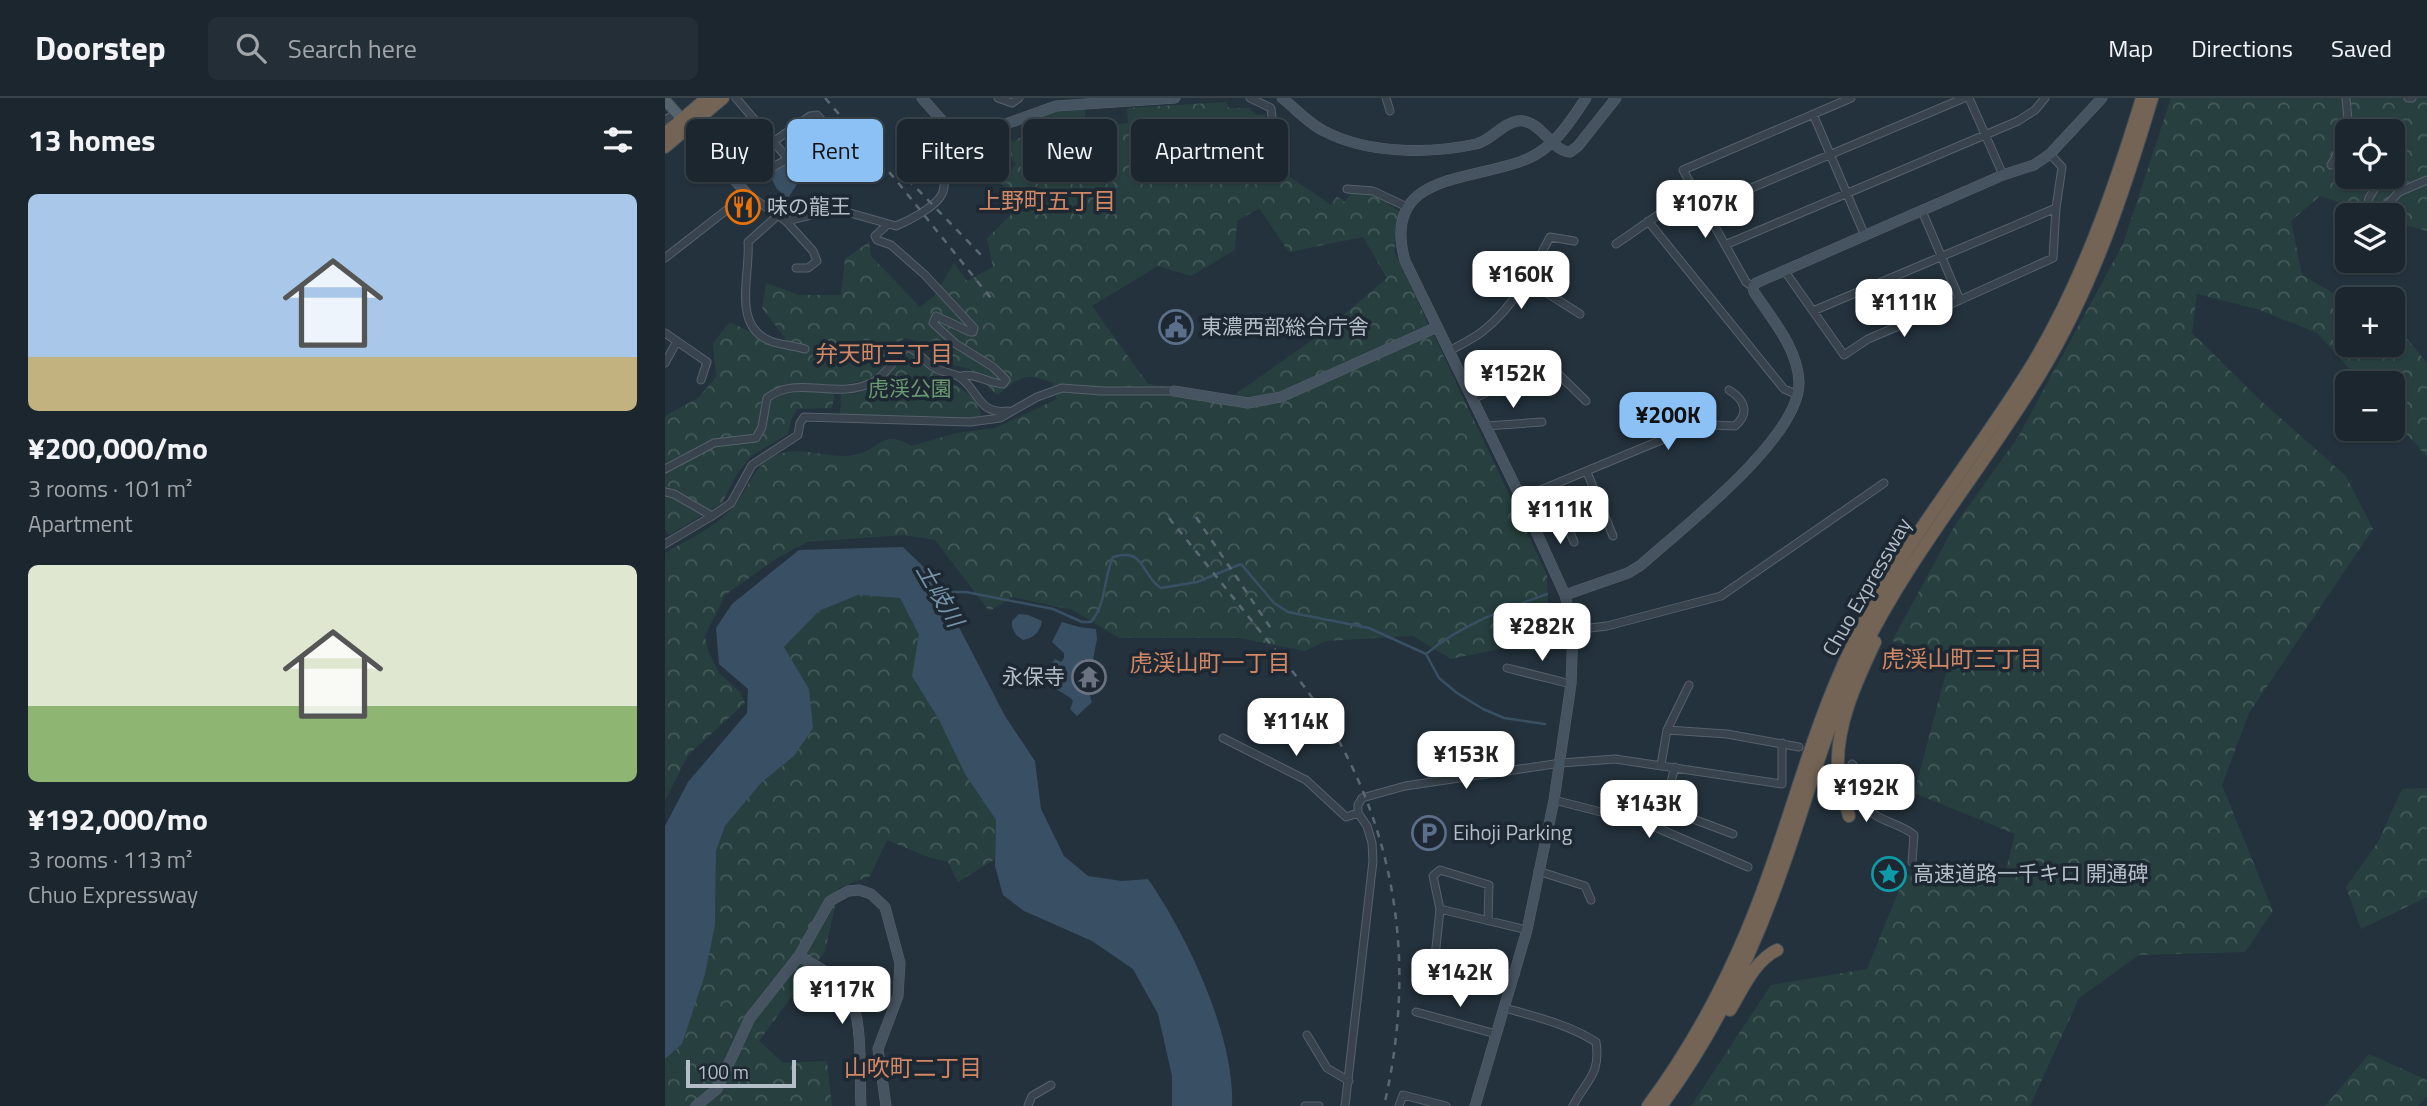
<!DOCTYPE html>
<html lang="en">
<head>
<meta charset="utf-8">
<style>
  body { margin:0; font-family:"Titillium Web","Noto Sans JP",sans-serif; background:#242e36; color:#f1f3f6; height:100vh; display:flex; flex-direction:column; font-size:26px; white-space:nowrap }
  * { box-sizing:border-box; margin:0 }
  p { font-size:23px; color:#a0a5aa }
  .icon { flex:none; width:38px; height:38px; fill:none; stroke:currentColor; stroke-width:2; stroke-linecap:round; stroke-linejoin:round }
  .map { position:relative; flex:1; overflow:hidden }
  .panel { display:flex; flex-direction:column; background:#1b262e; width:665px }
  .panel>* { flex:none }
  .hud { position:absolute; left:21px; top:21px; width:665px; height:63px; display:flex; gap:14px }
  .fabs { position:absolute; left:1670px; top:21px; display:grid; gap:14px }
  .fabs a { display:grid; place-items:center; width:70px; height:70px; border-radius:10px; background:#1b262e; box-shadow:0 2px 5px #0004,0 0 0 2px #39434a; font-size:35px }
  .scale { position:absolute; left:21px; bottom:18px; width:110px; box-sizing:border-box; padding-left:7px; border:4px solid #b4bec8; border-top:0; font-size:19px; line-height:24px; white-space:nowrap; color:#b4bec8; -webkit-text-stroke:5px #1d2832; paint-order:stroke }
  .price { position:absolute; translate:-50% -60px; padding:0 16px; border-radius:14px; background:#fff; color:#222; font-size:23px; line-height:46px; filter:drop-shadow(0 2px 4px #0008) }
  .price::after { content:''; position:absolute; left:50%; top:42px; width:21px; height:16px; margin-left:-10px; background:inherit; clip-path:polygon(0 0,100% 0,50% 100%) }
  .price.current { background:#8cc1f6; color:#111 }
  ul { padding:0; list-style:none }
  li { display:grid; align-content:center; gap:14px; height:371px; padding:0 28px }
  li span { display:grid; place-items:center; height:217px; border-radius:10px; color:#555 }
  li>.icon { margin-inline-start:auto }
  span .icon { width:126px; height:126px; fill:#fffc; stroke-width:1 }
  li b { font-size:30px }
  h2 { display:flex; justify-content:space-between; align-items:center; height:84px; padding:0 28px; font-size:30px }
  .pill { padding:0 24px; border-radius:10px; background:#1b262e; box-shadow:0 2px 5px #0004,0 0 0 2px #39434a; font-size:24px; line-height:63px }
  .pill.current { background:#8cc1f6; color:#111 }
  header { display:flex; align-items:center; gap:42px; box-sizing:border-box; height:98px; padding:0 35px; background:#1b262e; border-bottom:2px solid #39434a }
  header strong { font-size:33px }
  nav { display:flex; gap:38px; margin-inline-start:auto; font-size:24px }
  .search { width:490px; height:63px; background:#242e36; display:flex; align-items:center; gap:18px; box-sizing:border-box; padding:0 24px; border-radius:10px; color:#a0a5aa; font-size:26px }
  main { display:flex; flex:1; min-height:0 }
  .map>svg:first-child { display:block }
  .forest { fill:url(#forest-crowns); fill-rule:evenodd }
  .water { fill:#395064 }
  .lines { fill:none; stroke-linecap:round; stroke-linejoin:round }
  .stream { stroke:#395064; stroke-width:2.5 }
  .street-casing { stroke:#56616b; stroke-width:9 }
  .secondary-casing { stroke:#56616b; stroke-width:11 }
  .primary-casing { stroke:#444f59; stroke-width:12 }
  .highway-casing { stroke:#434e58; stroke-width:14 }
  .street { stroke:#38434d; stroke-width:7 }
  .secondary { stroke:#465360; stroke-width:10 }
  .primary { stroke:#56636d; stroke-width:10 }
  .highway { stroke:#736455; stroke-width:12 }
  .rail { stroke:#5a6874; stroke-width:2.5; stroke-dasharray:7 7; stroke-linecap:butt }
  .labels { text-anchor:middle; stroke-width:7; stroke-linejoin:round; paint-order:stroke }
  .poi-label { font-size:21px; fill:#b4bec8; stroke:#1d2832; text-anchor:start }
  .park-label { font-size:21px; fill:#6b9970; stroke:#1d2832 }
  .street-label { font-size:21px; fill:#b4bec8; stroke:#1d2832 }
  .neighbourhood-label { font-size:23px; fill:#d28765; stroke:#1d2832 }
  .water-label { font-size:23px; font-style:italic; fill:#7593aa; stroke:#1d2832 }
</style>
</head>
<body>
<header>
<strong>Doorstep</strong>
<div class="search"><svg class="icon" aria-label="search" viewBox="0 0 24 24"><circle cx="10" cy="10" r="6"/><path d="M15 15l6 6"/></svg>Search here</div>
<nav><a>Map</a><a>Directions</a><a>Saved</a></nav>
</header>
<main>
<section class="panel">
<h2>13 homes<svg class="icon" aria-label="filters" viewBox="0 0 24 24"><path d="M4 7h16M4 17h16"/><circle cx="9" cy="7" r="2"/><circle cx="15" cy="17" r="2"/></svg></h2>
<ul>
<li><span style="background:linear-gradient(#a9c7e8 75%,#c2b280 0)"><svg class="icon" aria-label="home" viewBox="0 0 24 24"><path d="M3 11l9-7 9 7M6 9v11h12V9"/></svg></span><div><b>¥200,000/mo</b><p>3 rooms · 101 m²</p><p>Apartment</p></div></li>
<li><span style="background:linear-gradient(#dfe7d0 65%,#8fb573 0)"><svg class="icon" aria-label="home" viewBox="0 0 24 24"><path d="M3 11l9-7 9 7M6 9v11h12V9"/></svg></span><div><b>¥192,000/mo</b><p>3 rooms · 113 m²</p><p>Chuo Expressway</p></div></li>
</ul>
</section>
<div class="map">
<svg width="1762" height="1008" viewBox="0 0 1762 1008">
  <defs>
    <pattern id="forest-crowns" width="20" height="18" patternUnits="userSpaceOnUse" patternTransform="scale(1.75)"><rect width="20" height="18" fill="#27403f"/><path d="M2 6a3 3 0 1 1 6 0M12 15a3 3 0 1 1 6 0" fill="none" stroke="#445a59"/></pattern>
  </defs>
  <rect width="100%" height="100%" fill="#24323d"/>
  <path class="forest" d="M1506 0H1762V133L1727 123V117H1711L1655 98 1626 123 1637 177 1682 203V247H1727V230L1739 237 1762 265V359L1727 320V285H1697L1652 235 1592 211 1532 196 1527 235 1594 301 1681 378 1708 431 1584 615 1557 687 1608 813 1580 854 1474 857 1414 900 1365 1008H1026L1106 887 1202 871 1240 777 1340 775 1350 736 1249 695 1286 556 1227 543 1290 427 1353 339 1458 146ZM1682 33H1727V79H1682Z
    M561 4 564 10H584L592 17 601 16 587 53 666 107 672 98 679 104 686 96H709L735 114 729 153 882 477 884 555 839 550 786 561 748 538 661 543 640 553 575 540H454L408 512 348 499 324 513 270 442 238 437 142 444 112 460 60 497 40 538 44 555 54 575 75 594 80 605 23 657 0 703V455C24 441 53 428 71 406 84 389 90 365 112 357 138 346 166 364 193 356 216 349 219 331 246 348L292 335 330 330 392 301 387 285C359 273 355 280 332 297L305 271 279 265 253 244 241 240 233 244 216 271 203 282 171 288 167 310 132 311 126 322 123 336 86 358 72 376 57 405 4 437 0 431V318L33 300 51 279 48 245 65 224 120 251V240L97 210 101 185 134 197H176L180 161 204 144 206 158 255 209 269 198 289 165 302 183 328 169 322 140 353 110 340 94 342 91 335 84 351 66 344 56 322 62 315 52 329 51 342 36 348 44 356 39 363 29 362 22 394 12 419 10 421 22H426L432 30 463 25 462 10ZM594 110 624 154 698 139 722 180 660 233 568 298 483 286 427 208 493 168 526 178 570 152 572 123Z
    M241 255C252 255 254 264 262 270 282 285 314 292 317 321L175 317 176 296C208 299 221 276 241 255Z
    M193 497 235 500 254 537 248 579 273 620 300 676 331 722 330 761 293 784 283 764 260 758 222 742 205 778 174 790 160 853 94 943 118 965 162 963 167 1008H0V961L17 946 50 827 51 753 60 728 96 685 129 658 144 591 119 549 154 513Z
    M1762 690V799L1696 831 1681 789 1713 744 1737 691Z
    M1704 956 1762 982V998L1753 1008H1660Z"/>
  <path class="water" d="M121 65 135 82 121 103H117L118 96 112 91 106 80 108 75Z
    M238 449 267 477 340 618 370 663 376 711 399 758 423 778 457 783 483 781C522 837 570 938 567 1008H507V978L493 916 468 871 427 843 359 813 338 797 330 768 331 722 300 676 273 620 247 578 254 537 235 500 193 497 154 513 119 549 144 591 148 630 129 658 96 685 60 728 51 753 50 827 40 876 17 946 0 961V728L23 684 82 615 83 591 54 566 51 530 67 506 134 452Z
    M354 516 363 517 377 523C375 534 369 540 358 542L351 537 347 529V523Z
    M397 524 414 529 431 531 432 541 428 562 418 561 411 580 412 586 418 588 424 586 429 590 424 595 427 604 412 618 405 611 408 603C404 597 392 593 385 587L387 565 390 561 396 564 399 560V555L387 544Z"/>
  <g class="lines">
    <path class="stream" d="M273 498 284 494H301L388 511 417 524H426C442 505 438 481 448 459 480 449 475 476 496 490L532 484 576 466 609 505 623 514 704 530 761 556 774 580 792 595 818 611 839 620 880 626
      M761 556C797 526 838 512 882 496"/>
    <g class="street-casing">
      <path id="street" d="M71 0 135 75 170 39 169 35 152 17 145 18 108 44
        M333 0 347 5 354 0
        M585 0 606 10 607 19 605 27
        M721 0 725 13
        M1304 0 1338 77
        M1681 0 1684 33
        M1743 0H1747
        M1148 16 1200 138
        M0 22 12 15
        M1666 67 1682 39
        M62 74 85 64 105 71 122 61
        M682 91 708 93 742 109
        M1039 110 1299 0
        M1701 117 1704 100 1717 79
        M1713 117 1734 94 1762 82
        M112 118 83 144C86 176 65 230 108 244 118 247 130 248 140 251
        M121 123 148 153 152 163 143 170H131
        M983 123 1119 291 1133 297
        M223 126 210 138 212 142 226 147 260 177 309 230 308 234H305L271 218 268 225 291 246 328 269 341 282 338 286C322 285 308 273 294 279
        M951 146 1029 92
        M1060 147 1353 23 1370 12 1380 0
        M0 160 82 96 121 123 171 111 231 128C243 123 271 109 277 96 283 84 277 49 277 34L280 26
        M1119 172 1179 257 1203 241 1295 202 1257 113
        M863 183 915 216
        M1088 189 1081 184 1018 72 1186 0
        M1295 202 1388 160 1391 110
        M1148 213 1391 110 1397 69 1385 56
        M0 235 42 264 36 282
        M784 253C795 247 808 241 818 233 848 210 868 172 885 139L909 143
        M0 265 11 245
        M808 301 856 277 878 261 921 303
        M821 328 877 324
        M0 371 49 345 91 340 97 329 102 300C132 276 171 303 208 284 222 276 230 260 242 249 255 253 260 266 272 271 278 274 286 275 293 278 314 291 312 317 343 313
        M922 374 948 438
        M885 388 909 444
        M0 394 9 396 47 418 66 405 87 367 133 337 135 325 139 319 305 324 335 320 372 299 397 290 437 293H509
        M856 400 1023 331 1047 327 1070 328C1085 315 1080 302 1064 292
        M0 446 47 418
        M908 532 942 528 1056 498 1219 385
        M842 570 906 586
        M1002 632 1062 636 1134 649
        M558 640 641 682 681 719 693 715
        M1187 666C1199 677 1192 695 1201 708 1210 723 1236 725 1249 737L1247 764
        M996 667 1002 632 1024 587
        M1010 669 999 710 1068 736
        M889 702 983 726 1083 769
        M873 773 920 788 926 802
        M775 811 862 832
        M823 823 824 787 775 772 768 778 775 811 770 859 776 864 850 877
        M840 910C871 919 903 926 931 944 936 977 921 982 908 1008
        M751 914 831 936
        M642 937 662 970 684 983
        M363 1008 367 998 386 987
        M640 1008H654
        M680 1008 708 763 707 745 702 728 693 715V707L697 700 740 688 896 665 950 661 1117 686V645
        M734 1008 738 997 781 1008"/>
    </g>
    <g class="secondary-casing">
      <path id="secondary" d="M257 0 280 26 296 32 312 33 335 28 391 8 510 0
        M617 0C631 11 644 26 659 33 702 56 765 56 811 46 827 42 837 25 853 23 875 20 886 53 905 54L913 48 951 0
        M23 29 82 96
        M509 293 583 305 616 299 772 229
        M900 497 963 475 976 467C1017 430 1135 340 1134 284 1133 251 1107 221 1089 194L1088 189 1091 185 1338 77 1369 67 1385 56 1437 0
        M134 858C149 867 168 876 179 889 200 914 194 976 196 1008
        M31 1008 52 991 85 920 134 858 165 803 183 793 194 792 206 796 220 809 235 865 233 898 213 951 221 1008
        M810 1008 862 832 889 702 906 586 908 532 900 497 856 400 740 163C715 73 808 84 862 61 890 49 905 24 921 0"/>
    </g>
    <g class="primary-casing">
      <path id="primary" d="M0 2 22 27"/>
    </g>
    <g class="highway-casing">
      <path id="highway" d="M0 36 42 0
        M0 49 58 0
        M1184 718C1180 702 1174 686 1173 669 1171 627 1192 582 1210 544
        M1065 912C1077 892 1090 862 1112 852
        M983 1008C1035 938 1074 860 1103 778 1131 701 1151 622 1187 548 1235 448 1309 362 1367 267 1417 184 1449 92 1477 0
        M996 1008C1048 938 1086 859 1115 777 1142 703 1161 625 1197 554 1246 454 1320 368 1377 273 1428 188 1459 94 1487 0"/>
    </g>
    <use href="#street" class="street"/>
    <use href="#secondary" class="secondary"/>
    <use href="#primary" class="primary"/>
    <use href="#highway" class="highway"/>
    <path class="rail" d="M160 0 231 82 329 204
      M233 71 318 159
      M531 419 609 535
      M504 420C534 457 564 494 594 532 616 559 639 586 658 616 734 737 751 871 719 1008"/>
  </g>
  <defs>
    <g id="restaurant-ring" transform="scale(1.75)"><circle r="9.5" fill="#1d2832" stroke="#e8710a" stroke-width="1.5"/><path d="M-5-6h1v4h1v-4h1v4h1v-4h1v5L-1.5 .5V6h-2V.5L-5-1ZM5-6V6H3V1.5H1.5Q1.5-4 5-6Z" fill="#e8710a"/></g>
    <g id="civic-ring" transform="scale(1.75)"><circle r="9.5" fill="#1d2832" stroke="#5c6f8a" stroke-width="1.5"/><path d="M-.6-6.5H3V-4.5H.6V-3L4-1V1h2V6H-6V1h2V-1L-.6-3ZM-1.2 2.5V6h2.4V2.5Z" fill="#5c6f8a"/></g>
    <g id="temple-ring" transform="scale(1.75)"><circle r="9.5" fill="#1d2832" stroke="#6b7280" stroke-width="1.5"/><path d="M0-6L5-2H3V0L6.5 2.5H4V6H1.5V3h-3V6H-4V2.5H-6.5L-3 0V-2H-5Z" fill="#6b7280"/></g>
    <g id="parking-ring" transform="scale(1.75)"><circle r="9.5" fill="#1d2832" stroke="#5c6f8a" stroke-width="1.5"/><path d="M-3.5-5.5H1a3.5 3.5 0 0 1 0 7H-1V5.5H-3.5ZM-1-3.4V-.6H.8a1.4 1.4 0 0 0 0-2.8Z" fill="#5c6f8a"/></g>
    <g id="sight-ring" transform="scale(1.75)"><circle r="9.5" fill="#1d2832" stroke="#0f9aa8" stroke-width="1.5"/><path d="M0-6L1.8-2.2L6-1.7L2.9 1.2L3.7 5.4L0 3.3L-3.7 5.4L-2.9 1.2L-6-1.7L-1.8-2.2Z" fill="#0f9aa8"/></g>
  </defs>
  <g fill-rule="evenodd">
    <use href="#restaurant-ring" x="78" y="109"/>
    <use href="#civic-ring" x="511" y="229"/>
    <use href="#temple-ring" x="424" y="579"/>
    <use href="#parking-ring" x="764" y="735"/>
    <use href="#sight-ring" x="1224" y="776"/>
  </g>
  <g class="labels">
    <g class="poi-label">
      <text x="102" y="116">味の龍王</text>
      <text x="536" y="236">東濃西部総合庁舎</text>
      <text x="400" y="586" text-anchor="end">永保寺</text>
      <text x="788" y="742">Eihoji Parking</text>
      <text x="1248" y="783">高速道路一千キロ 開通碑</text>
    </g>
    <g class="park-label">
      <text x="245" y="298">虎渓公園</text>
    </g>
    <g class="street-label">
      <text transform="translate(1202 489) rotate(-60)" y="7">Chuo Expressway</text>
    </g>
    <g class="neighbourhood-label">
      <text x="382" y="111">上野町五丁目</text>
      <text x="219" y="264">弁天町三丁目</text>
      <text x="1297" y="569">虎渓山町三丁目</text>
      <text x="545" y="573">虎渓山町一丁目</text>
      <text x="248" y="978">山吹町二丁目</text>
    </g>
    <g class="water-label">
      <text transform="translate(275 497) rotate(60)" y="8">土岐川</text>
    </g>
  </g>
</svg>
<div class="fabs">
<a><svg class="icon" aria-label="locate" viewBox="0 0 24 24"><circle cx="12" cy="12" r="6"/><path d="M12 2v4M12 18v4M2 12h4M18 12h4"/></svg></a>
<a><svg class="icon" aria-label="layers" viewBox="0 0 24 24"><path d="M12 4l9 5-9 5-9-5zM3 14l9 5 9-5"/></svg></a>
<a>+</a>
<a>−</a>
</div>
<div class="scale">100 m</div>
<b class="price" style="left:1040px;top:142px">¥107K</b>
<b class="price" style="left:856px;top:213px">¥160K</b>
<b class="price" style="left:1239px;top:241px">¥111K</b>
<b class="price" style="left:848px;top:312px">¥152K</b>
<b class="price current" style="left:1003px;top:354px">¥200K</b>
<b class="price" style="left:895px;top:448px">¥111K</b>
<b class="price" style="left:877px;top:565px">¥282K</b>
<b class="price" style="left:631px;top:660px">¥114K</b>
<b class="price" style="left:801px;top:693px">¥153K</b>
<b class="price" style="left:1201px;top:726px">¥192K</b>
<b class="price" style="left:984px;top:742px">¥143K</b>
<b class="price" style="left:795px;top:911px">¥142K</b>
<b class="price" style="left:177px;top:928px">¥117K</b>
<div class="hud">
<a class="pill">Buy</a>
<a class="pill current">Rent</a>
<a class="pill">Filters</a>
<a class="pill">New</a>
<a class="pill">Apartment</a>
</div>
</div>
</main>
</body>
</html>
